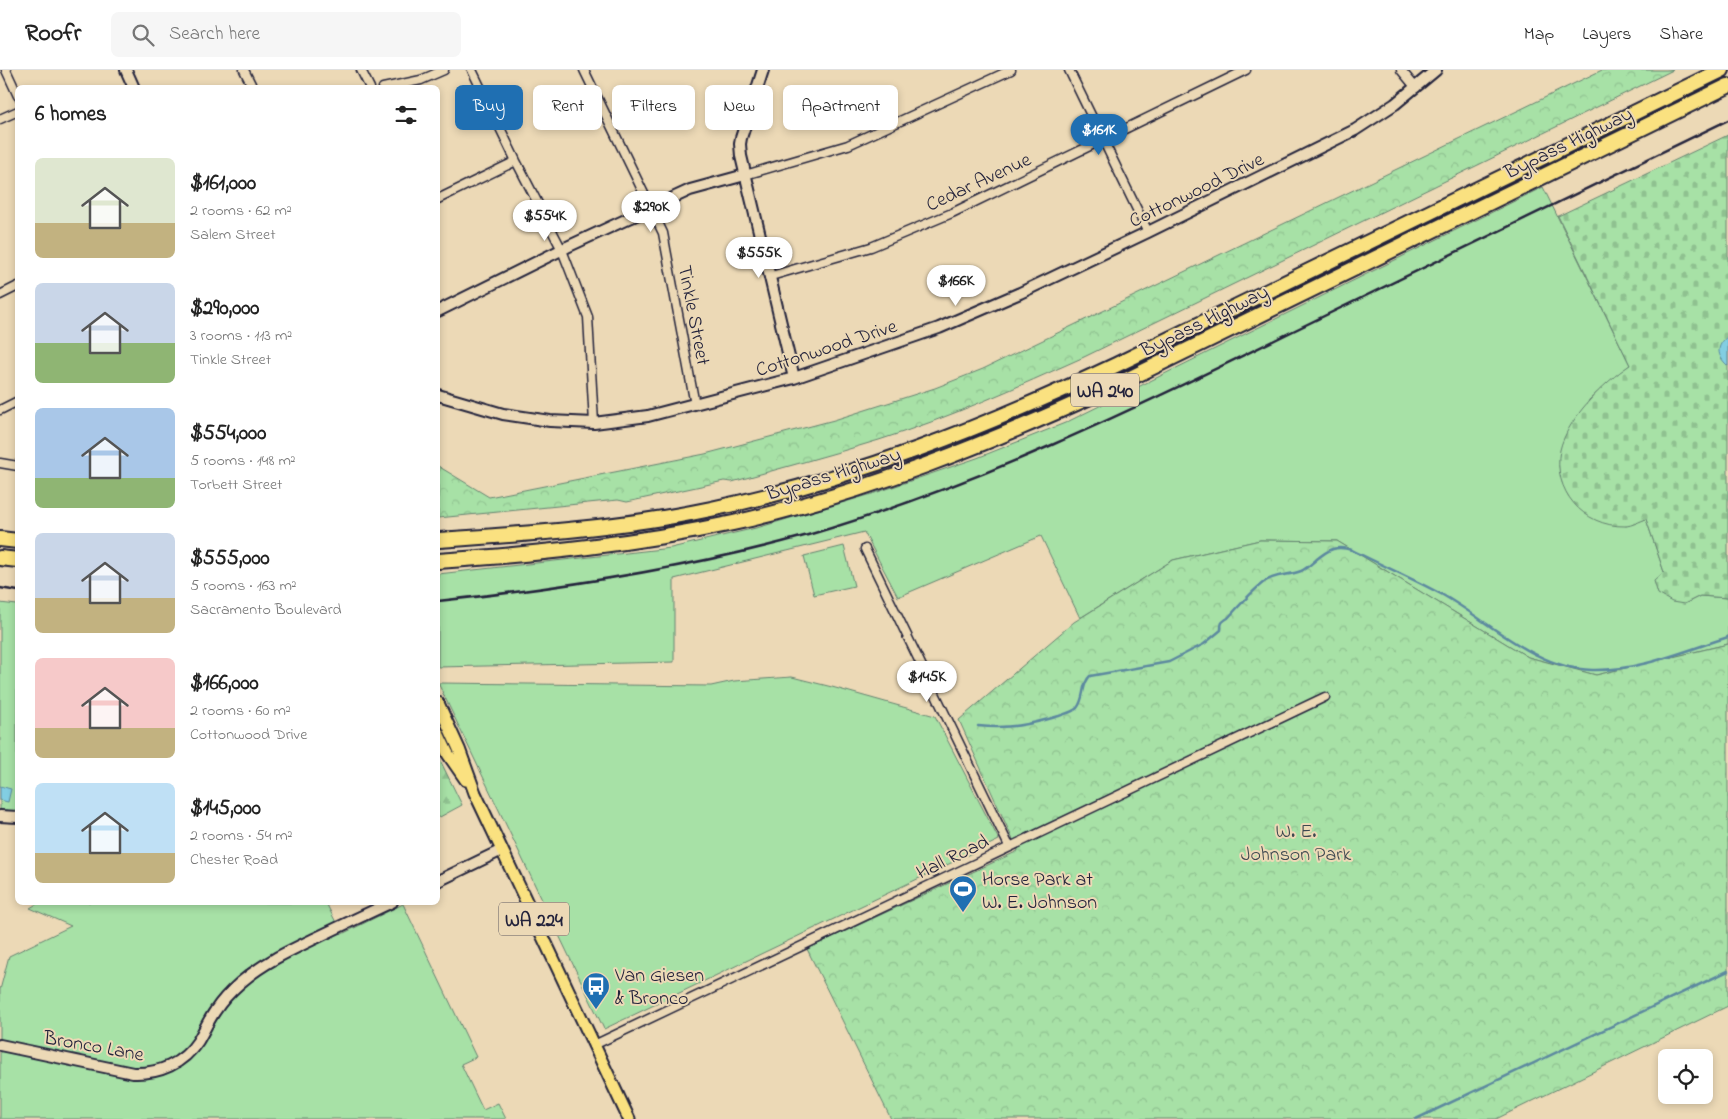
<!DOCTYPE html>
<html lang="en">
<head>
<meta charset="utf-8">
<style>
  body { margin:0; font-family:"Indie Flower",sans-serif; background:#f6f6f6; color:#222; height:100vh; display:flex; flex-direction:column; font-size:19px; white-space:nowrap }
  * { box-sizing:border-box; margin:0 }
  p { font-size:16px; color:#767676 }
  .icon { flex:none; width:28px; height:28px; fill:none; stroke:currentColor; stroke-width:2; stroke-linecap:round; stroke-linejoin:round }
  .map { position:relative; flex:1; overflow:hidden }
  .details { position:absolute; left:15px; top:15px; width:425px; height:820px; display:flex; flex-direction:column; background:#fff; border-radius:8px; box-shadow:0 2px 8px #0003 }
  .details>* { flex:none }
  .guide { position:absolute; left:455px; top:15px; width:475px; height:45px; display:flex; gap:10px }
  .fabs { position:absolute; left:1658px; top:979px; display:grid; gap:10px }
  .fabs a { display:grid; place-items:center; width:55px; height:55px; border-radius:8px; background:#fff; box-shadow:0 2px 8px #0003; font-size:25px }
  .price { position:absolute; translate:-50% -42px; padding:0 11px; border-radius:18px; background:#fff; color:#222; font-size:16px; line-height:32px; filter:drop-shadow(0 1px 2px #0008) }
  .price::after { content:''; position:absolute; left:50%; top:30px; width:15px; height:11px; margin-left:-8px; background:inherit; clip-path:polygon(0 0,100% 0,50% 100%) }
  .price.current { background:#1f6fb2; color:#fff }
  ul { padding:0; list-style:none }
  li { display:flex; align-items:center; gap:15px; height:125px; padding:0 20px }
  li span { display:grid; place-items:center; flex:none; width:140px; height:100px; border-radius:8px; color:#555 }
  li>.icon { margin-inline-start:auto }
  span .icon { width:60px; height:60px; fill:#fffc; stroke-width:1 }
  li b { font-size:21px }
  h2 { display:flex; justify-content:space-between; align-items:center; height:60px; padding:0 20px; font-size:21px }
  .tag { padding:0 18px; border-radius:8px; background:#fff; box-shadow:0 2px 8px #0003; font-size:18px; line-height:45px }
  .tag.current { background:#1f6fb2; color:#fff }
  header { display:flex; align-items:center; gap:30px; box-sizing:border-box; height:70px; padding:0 25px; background:#fff; border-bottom:1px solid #e0e0e0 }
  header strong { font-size:24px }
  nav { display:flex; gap:28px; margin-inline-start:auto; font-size:18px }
  .search { width:350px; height:45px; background:#f6f6f6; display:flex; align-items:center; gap:12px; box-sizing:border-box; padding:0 18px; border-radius:8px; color:#767676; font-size:19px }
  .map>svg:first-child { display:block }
  .green { fill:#a7e1a6; stroke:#648270 }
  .forest { fill:url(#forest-firs); stroke:#648270 }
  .cemetery { fill:url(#cemetery-stones); stroke:#648270 }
  .park { fill:url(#park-crowns); stroke:#648270 }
  .water { fill:#82cee2; stroke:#5c899f }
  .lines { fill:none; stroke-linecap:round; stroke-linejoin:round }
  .stream { stroke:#5c899f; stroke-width:2.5 }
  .street-casing { stroke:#22223b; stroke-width:11 }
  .secondary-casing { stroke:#22223b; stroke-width:14 }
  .primary-casing { stroke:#22223b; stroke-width:15 }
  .highway-casing { stroke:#22223b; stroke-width:18 }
  .street { stroke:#ecd9b6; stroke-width:8 }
  .secondary { stroke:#ecd9b6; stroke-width:10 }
  .primary { stroke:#fae180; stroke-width:11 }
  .highway { stroke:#fae180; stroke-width:14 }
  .rail { stroke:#22223b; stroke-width:2.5 }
  .labels { text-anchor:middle; stroke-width:4; stroke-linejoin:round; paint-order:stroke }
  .shield { fill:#ecd9b6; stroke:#5f5960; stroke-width:1 }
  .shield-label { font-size:19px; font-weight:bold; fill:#22223b }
  .street-label { font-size:20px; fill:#22223b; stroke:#ecd9b6 }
  .park-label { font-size:20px; fill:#3d4850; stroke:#ecd9b6 }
  .poi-label { font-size:20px; fill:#22223b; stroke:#ecd9b6; text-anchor:start }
</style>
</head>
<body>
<header>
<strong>Roofr</strong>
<div class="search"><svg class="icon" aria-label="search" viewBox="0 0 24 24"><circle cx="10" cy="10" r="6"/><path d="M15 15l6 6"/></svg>Search here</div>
<nav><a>Map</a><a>Layers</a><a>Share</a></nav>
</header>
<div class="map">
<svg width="1728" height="1049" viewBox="0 0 1728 1049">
  <defs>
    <pattern id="forest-firs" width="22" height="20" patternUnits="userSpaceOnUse" patternTransform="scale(1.25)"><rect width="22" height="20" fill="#a7e1a6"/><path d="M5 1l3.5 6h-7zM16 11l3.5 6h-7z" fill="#8fc190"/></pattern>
    <pattern id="cemetery-stones" width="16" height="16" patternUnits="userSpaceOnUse" patternTransform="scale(1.25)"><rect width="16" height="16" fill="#a7e1a6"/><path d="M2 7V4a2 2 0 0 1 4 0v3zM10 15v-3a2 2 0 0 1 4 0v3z" fill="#8fc190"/></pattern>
    <pattern id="park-crowns" width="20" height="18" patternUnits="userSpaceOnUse" patternTransform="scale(1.25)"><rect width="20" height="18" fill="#a7e1a6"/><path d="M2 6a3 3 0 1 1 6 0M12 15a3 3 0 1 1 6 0" fill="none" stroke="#8fc190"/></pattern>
  </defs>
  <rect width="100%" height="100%" fill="#ecd9b6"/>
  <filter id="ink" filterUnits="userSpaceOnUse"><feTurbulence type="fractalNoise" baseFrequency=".02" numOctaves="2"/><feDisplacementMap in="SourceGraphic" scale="10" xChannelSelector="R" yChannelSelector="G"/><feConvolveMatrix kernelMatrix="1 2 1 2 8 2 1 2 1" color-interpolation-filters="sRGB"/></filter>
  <g filter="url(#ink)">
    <path class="green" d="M1543 117 1630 295 1603 317 1589 330 1559 396 1562 412 1569 427 1626 456 1646 449 1664 502 1684 534 1700 526 1728 528V574L1596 605 1528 587 1337 471 1260 470 1173 490 1080 548 1041 466 898 527 864 462 674 509V592L438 597V504L671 478 760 457 872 424 977 388 1065 353Z
      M844 476 854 516 814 525 804 486Z
      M0 533 17 535V741L0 740Z
      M792 607 832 617 935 646 999 770 604 959 438 613 711 616 734 611Z
      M40 832 326 833 342 864 403 834 476 987 461 994 483 1040 498 1033 506 1049H0V920L9 886 71 856 30 838Z"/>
    <path class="forest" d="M438 686 462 735 438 748Z"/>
    <path class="cemetery" d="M1728 65V528L1700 526 1684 534 1672 532 1658 524 1654 511 1664 502 1646 449C1640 451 1632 456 1625 456 1583 457 1552 420 1560 380 1567 349 1604 312 1630 295L1558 146Z"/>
    <path class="park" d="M1602 0H1673L1084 287C1017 317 949 348 879 370 831 385 781 398 732 412L724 411 627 432 618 430 438 448V396L489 427 705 384 834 350 935 318 983 299Z
      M1260 470 1337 471 1528 587 1596 605 1728 574V936L1496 1049H891L807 879 1018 781 959 650 1074 552 1173 490Z"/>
    <path class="water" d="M1728 266V296C1716 285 1716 276 1728 266Z
      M0 716 11 719 8 732 0 730Z"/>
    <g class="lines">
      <path class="stream" d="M978 656C1009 659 1029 655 1059 646 1064 644 1073 642 1077 638 1085 629 1081 614 1090 606L1169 592 1204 574 1221 560C1221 553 1221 552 1228 548 1239 536 1251 522 1264 512 1274 504 1289 506 1301 501 1312 496 1320 483 1333 479 1340 477 1345 478 1352 480 1381 495 1412 508 1441 524 1488 550 1535 599 1592 600 1639 601 1684 581 1728 567
        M1416 1049 1728 901"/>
      <g class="street-casing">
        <path id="street" d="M6 0 18 26
          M244 0 253 18
          M361 0 370 18
          M472 0 516 91 562 180 588 247 594 353
          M584 0 663 163 695 335
          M1069 0 1148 162
          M1401 0 1416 18
          M383 18 421 10 444 0
          M0 49 18 41
          M745 105 848 75 1011 0
          M438 129 516 91
          M771 206 871 177 952 143 1246 0
          M0 225 18 216
          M0 340 18 331
          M0 393 18 396
          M865 479 1009 776
          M594 975 1325 627"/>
      </g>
      <g class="secondary-casing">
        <path id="secondary" d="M126 0 134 18
          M763 0 741 68 740 74 741 86 794 308
          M438 241 567 177 690 120 745 105
          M438 325 503 344 550 351 594 353 648 346 794 308 939 258 1020 223 1148 162 1355 60 1395 34 1436 0
          M0 746 18 747
          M438 811 502 780
          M0 975 133 1003C159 1004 183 994 198 971 204 961 208 951 215 941 222 930 231 921 240 913 263 893 289 881 316 868 341 856 366 844 392 832"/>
      </g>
      <g class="primary-casing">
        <path id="primary" d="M438 633 459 679 475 723 629 1049
          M438 663 448 684 466 710"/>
      </g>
      <g class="highway-casing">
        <path id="highway" d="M0 469 18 471
          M438 470C529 464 621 458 711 439 851 410 987 356 1116 295L1722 0
          M0 488 18 490
          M438 491C537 484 635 474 733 453 864 424 990 373 1112 317L1728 16"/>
      </g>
      <use href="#street" class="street"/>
      <use href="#secondary" class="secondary"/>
      <use href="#primary" class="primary"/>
      <use href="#highway" class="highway"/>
      <path class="rail" d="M0 518 18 521
        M438 531C562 518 687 499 808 465 976 416 1133 340 1289 263 1436 192 1582 121 1728 50"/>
    </g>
  </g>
  <defs>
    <g id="stadium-pin" transform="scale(1.4375)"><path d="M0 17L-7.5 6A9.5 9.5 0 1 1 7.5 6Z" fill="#1f6fb2" stroke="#ecd9b6"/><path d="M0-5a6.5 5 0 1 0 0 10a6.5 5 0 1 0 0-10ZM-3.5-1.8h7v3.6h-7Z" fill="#fff"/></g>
    <g id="bus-pin" transform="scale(1.4375)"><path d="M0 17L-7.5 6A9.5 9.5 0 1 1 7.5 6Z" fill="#1f6fb2" stroke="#ecd9b6"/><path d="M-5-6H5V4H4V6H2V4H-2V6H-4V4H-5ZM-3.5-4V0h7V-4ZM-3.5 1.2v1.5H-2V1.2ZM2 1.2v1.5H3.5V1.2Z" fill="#fff"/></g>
  </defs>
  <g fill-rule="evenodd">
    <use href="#stadium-pin" x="963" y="819"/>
    <use href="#bus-pin" x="596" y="916"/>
  </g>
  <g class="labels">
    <g class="shield">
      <rect x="1071" y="303.5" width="68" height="33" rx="4"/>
      <rect x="499" y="832.5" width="70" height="33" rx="4"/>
    </g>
    <g class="shield-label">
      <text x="1105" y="327">WA 240</text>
      <text x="534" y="856">WA 224</text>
    </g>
    <g class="street-label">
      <text transform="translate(1568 72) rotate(-26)" y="7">Bypass Highway</text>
      <text transform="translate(978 111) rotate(-25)" y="7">Cedar Avenue</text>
      <text transform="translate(1196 119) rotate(-26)" y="7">Cottonwood Drive</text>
      <text transform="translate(695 245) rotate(79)" y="7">Tinkle Street</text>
      <text transform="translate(1204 250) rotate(-26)" y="7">Bypass Highway</text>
      <text transform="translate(826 277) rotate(-18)" y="7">Cottonwood Drive</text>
      <text transform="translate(833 403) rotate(-17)" y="7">Bypass Highway</text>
      <text transform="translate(952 786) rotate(-26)" y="7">Hall Road</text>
      <text transform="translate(94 975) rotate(10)" y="7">Bronco Lane</text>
    </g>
    <g class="park-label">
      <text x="1296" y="767">W. E.<tspan x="1296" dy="23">Johnson Park</tspan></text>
    </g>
    <g class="poi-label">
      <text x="982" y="815">Horse Park at<tspan x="982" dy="23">W. E. Johnson</tspan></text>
      <text x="615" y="911">Van Giesen<tspan x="615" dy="23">&amp; Bronco</tspan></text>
    </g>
  </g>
</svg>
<div class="fabs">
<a><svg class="icon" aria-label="locate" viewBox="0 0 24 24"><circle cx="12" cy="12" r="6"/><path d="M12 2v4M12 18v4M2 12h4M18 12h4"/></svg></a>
</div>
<b class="price current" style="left:1099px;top:86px">$161K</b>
<b class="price" style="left:651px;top:163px">$290K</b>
<b class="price" style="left:545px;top:172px">$554K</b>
<b class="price" style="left:759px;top:209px">$555K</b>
<b class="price" style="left:956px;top:237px">$166K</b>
<b class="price" style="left:927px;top:633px">$145K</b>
<div class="guide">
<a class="tag current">Buy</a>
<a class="tag">Rent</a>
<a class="tag">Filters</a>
<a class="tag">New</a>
<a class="tag">Apartment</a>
</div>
<section class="details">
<h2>6 homes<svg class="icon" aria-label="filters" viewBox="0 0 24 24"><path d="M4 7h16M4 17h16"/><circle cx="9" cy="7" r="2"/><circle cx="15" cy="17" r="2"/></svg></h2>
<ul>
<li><span style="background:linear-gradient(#dfe7d0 65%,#c2b280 0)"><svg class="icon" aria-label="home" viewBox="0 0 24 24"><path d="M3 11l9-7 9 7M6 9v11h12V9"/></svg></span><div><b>$161,000</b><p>2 rooms · 62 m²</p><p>Salem Street</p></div></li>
<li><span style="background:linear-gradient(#c9d6e8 60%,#8fb573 0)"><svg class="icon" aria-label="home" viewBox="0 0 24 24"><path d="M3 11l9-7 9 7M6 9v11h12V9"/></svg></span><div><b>$290,000</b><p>3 rooms · 113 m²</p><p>Tinkle Street</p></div></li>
<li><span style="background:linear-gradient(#a9c7e8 70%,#8fb573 0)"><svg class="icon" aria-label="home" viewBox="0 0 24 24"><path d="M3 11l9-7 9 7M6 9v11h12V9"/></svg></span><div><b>$554,000</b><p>5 rooms · 148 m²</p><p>Torbett Street</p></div></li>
<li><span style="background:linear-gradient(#c9d6e8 65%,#c2b280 0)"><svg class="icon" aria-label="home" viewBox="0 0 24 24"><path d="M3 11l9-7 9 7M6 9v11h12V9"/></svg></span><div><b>$555,000</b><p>5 rooms · 163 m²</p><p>Sacramento Boulevard</p></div></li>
<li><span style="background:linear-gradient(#f6c9c9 70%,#c2b280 0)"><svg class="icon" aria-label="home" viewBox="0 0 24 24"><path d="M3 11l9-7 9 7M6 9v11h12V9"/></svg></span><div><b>$166,000</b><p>2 rooms · 60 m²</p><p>Cottonwood Drive</p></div></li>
<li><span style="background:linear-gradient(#bfe0f5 70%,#c2b280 0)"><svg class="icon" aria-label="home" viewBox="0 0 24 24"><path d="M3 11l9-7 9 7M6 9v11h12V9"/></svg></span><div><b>$145,000</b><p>2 rooms · 54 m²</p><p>Chester Road</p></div></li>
</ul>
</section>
</div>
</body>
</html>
